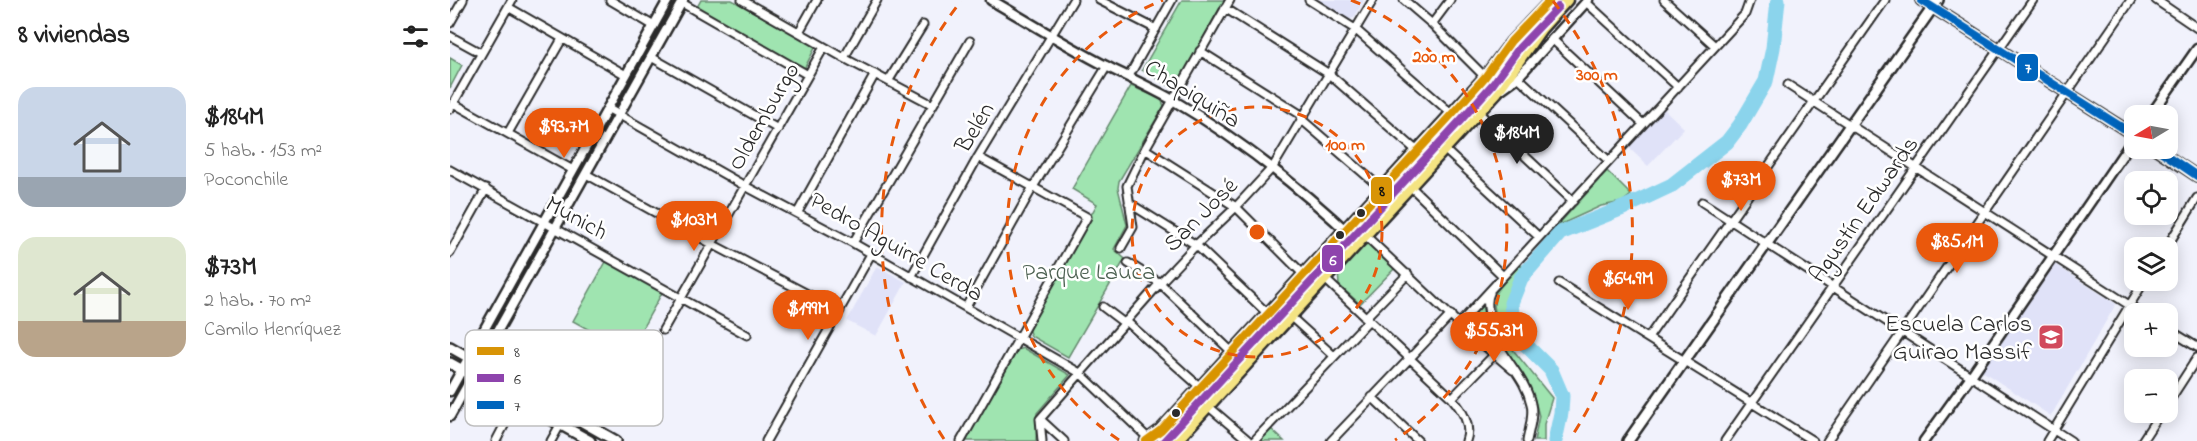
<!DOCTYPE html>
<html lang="es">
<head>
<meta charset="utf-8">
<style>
  body { margin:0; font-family:"Indie Flower",sans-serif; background:#f2f2f2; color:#222; height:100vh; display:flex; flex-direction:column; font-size:22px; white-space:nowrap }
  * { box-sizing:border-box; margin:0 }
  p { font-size:20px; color:#767676 }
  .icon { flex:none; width:33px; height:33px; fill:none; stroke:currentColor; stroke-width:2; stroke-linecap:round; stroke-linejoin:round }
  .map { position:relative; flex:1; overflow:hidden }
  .details { display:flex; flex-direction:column; background:#fff; width:450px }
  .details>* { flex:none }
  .needle { width:39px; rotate:260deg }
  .tools { position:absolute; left:1674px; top:105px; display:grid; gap:12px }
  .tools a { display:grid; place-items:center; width:54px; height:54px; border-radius:12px; background:#fff; box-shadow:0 3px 15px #0003; font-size:30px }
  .price { position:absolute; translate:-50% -51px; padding:0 14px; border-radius:21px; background:#ea580c; color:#fff; font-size:20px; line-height:39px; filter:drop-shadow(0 2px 3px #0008) }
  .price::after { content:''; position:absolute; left:50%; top:36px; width:18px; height:14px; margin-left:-9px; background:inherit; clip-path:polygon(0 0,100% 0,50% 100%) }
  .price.on { background:#222; color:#fff }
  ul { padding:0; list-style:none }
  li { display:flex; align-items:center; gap:18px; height:150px; padding:0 18px }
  li span { display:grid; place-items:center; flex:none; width:168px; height:120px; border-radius:18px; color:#555 }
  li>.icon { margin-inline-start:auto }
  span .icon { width:72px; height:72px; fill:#fffc; stroke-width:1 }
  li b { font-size:26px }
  h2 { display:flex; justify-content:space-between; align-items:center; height:72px; padding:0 18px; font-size:26px }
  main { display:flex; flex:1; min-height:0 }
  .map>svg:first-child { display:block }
  .built { fill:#e0e2f8 }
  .green { fill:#9fe4b0; stroke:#65886e; stroke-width:1.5 }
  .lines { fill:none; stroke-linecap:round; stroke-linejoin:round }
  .river { stroke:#8bd4ec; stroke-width:15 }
  .minor-casing { stroke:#2b2b2b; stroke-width:11 }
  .tertiary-casing { stroke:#2b2b2b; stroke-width:13 }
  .secondary-casing { stroke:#2b2b2b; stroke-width:14 }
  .primary-casing { stroke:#2b2b2b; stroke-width:15 }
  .minor { stroke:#fff; stroke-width:7 }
  .tertiary { stroke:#fff; stroke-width:8 }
  .secondary { stroke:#fff; stroke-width:9 }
  .primary { stroke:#f4e382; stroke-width:10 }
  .bus-1-casing { stroke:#fff; stroke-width:12 }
  .bus-2-casing { stroke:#fff; stroke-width:12 }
  .bus-3-casing { stroke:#fff; stroke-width:12 }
  .bus-1 { stroke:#d89406; stroke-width:8 }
  .bus-2 { stroke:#8e44ad; stroke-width:8 }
  .bus-3 { stroke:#0065bd; stroke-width:8 }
  .ring { fill:none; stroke:#e8590c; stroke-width:3; stroke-dasharray:10 8 }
  .bus-dot { fill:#2b2b2b; stroke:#fff; stroke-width:2 }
  .labels { text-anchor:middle; stroke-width:5; stroke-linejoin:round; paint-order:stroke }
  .street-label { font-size:24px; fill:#2b2b2b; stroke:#fff }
  .park-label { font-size:24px; fill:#4e6253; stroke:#fff }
  .poi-label { font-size:24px; fill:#2b2b2b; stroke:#fff; text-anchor:end }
  .key { fill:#fff; stroke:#bfbfbf; stroke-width:1.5 }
  .key-label { font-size:16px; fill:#2b2b2b }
  .centre { fill:#e8590c; stroke:#fff; stroke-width:3 }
  .ring-label { font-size:18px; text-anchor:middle; font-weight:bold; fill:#e8590c; stroke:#fff; stroke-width:5; stroke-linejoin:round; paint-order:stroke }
  .line-badge { stroke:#fff; stroke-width:2 }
  .badge-label { font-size:16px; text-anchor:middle; font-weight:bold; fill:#fff }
  .pale-badge-label { font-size:16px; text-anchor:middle; font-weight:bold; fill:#111 }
</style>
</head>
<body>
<main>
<section class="details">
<h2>8 viviendas<svg class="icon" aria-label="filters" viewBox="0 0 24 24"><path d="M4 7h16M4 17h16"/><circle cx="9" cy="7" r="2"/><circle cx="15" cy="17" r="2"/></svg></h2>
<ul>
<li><span style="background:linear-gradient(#c9d6e8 75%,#9aa5b1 0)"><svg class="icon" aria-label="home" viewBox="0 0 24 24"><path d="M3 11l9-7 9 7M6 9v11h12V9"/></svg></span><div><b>$184M</b><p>5 hab. · 153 m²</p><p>Poconchile</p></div></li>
<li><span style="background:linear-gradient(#dfe7d0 70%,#b9a48a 0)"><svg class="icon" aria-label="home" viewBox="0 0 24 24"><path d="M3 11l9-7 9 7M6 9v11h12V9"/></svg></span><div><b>$73M</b><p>2 hab. · 70 m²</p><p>Camilo Henríquez</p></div></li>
</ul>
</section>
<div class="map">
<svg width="1747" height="441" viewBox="0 0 1747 441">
  <rect width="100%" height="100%" fill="#f1f2fc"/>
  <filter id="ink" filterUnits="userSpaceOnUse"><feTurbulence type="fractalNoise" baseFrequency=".0167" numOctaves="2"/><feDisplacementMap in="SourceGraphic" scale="12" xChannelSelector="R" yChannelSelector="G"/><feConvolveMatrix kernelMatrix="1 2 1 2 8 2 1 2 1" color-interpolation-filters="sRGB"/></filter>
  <g filter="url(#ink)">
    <path class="built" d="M866 0H914L904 18 899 19Z
      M1214 109 1234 128 1198 166 1177 146Z
      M1604 264 1666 304 1601 416 1532 371Z
      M427 266 456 282 426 336 397 321Z"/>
    <path class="green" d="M251 0H282L366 46 353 71 245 11Z
      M732 0H774L725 89 692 70Z
      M0 58 12 65 0 88Z
      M681 86 711 99 714 106 669 181 668 188 677 225 664 249 675 259 618 357 581 336 578 329 647 204 622 189Z
      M1157 171 1181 195 1172 202 1151 206 1107 226Z
      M919 244 945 268 910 304 889 285 888 271 909 246Z
      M157 260 213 291 179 352 123 321Z
      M1070 264 1074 267 1063 286 1059 308 1060 346 1102 398 1094 424V441H1084L1089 416 1084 397 1058 360 1049 340 1044 305 1046 292Z
      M1032 304 1036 326 1043 348 1015 323Z
      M573 348 620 375 587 413 586 441H515L567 350Z
      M820 428 834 441H808Z"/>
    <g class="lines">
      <path class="river" d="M1105 441 1111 413 1112 396 1101 370 1064 333 1061 303 1071 278 1110 233 1173 208 1222 185 1277 142 1290 125 1316 81 1323 48 1328 0"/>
      <g class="minor-casing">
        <path id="minor" d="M160 0 204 26
          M292 0 394 58 483 105
          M649 0 706 29
          M859 0 905 29 1002 114
          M954 0 982 24 1035 77
          M1214 0 1265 46
          M1706 0 1747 28
          M1136 2 1228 87
          M232 3 358 75
          M58 7 176 75
          M775 8 879 74 967 151
          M0 23 13 0
          M982 24 1000 0
          M349 32 367 0
          M0 36 31 53
          M1102 39 1193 124
          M750 51 853 116
          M201 57 328 129
          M394 58 427 0
          M679 76 722 0
          M1068 77 1159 161
          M439 80 473 25
          M1338 85 1693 314
          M3 103 123 170
          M157 108 295 186 403 243 630 373 699 439
          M0 109 62 0
          M1028 112 1123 201
          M851 119 932 189
          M58 133 112 39
          M695 149 786 207 854 275
          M994 149 1089 237
          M0 170 297 335
          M136 174 262 244 390 311
          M960 186 1053 276
          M1252 202 1621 441
          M679 203 746 245 818 314
          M348 212 425 74
          M915 235 1009 324 1063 370
          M403 243 520 41
          M671 248 683 227 677 186 695 149 780 0
          M1716 248 1747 198
          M0 253 36 189
          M678 263 710 283 782 352
          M461 277 528 157 623 0
          M875 279 1002 398C1012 410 1022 425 1016 441
          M1109 283 1363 441
          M1040 293C1036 300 1038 307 1039 315 1044 355 1074 371 1081 404 1084 416 1079 429 1077 441
          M516 307 583 187 657 66
          M653 307 674 323
          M840 316 884 356
          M915 318 958 274
          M676 321 750 387
          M1009 324 1295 14 1300 0
          M1718 329 1747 347
          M213 330 374 47
          M1198 338 1435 0
          M922 397 968 441
          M1002 398 1044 355
          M1718 403 1747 358
          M758 406 799 441
          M590 419 614 441
          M46 441 67 401
          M101 441 110 425
          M316 441 421 254
          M511 441 637 217 528 157
          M592 441 590 419 710 283 746 245 786 207 823 167 923 0
          M804 441 918 321
          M881 441 1001 315
          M1275 441 1583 0
          M1377 441 1681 0
          M1597 441 1695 280
          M1692 441 1711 412"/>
      </g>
      <g class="tertiary-casing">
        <path id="tertiary" d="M541 0C579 22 617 46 656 66 678 77 699 87 721 99 789 139 851 188 908 242
          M1040 69 1061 41 1100 0
          M1050 90 1068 77 1138 0
          M1700 116 1747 49
          M0 391 218 0
          M0 416 233 0
          M1474 441 1521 376 1684 138"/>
      </g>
      <g class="secondary-casing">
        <path id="secondary" d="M1471 0 1684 135
          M1705 148 1747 176
          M0 347 166 441
          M0 363 140 441
          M1178 441 1488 0"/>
      </g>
      <g class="primary-casing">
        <path id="primary" d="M696 441 711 430 1035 77 1079 40
          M726 441 1047 92 1091 29 1117 0"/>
      </g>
      <use href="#minor" class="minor"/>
      <use href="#tertiary" class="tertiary"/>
      <use href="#secondary" class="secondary"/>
      <use href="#primary" class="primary"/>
      <g class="bus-1-casing">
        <path id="bus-1" d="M696 441 711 430 1002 114 1035 77 1061 41 1100 0"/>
      </g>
      <g class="bus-2-casing">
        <path id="bus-2" d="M714 441 1010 121 1043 84 1069 48 1108 7"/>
      </g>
      <g class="bus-3-casing">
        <path id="bus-3" d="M1471 0 1684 135
          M1706 148 1747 176"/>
      </g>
      <use href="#bus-1" class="bus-1"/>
      <use href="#bus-2" class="bus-2"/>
      <use href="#bus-3" class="bus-3"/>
    </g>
  </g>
  <g class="ring">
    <circle cx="807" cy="232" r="125"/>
    <path d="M669 440A250 250 0 0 1 713 0M901 0A250 250 0 0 1 945 440"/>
    <path d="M494 439A375 375 0 0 1 511 1M1103 1A375 375 0 0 1 1120 439"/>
  </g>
  <defs>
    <g id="school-square" transform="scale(1.35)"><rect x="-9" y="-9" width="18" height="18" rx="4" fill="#d1495b" stroke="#fff"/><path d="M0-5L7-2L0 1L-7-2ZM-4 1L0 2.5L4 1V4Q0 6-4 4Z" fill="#fff"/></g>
  </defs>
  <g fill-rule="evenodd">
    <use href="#school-square" x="1601" y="337"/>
  </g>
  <g class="bus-dot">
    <circle cx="911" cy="213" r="5"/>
    <circle cx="890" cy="235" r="5"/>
    <circle cx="726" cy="413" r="5"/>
  </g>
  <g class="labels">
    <g class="street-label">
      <text transform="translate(743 93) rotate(32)" y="8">Chapiquiña</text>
      <text transform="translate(313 116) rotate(-60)" y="8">Oldemburgo</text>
      <text transform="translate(524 127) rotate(-59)" y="8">Belén</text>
      <text transform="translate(1413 209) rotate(-55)" y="8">Agustín Edwards</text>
      <text transform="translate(750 214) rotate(-45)" y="8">San José</text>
      <text transform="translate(127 217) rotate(29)" y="8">Munich</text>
      <text transform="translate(447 246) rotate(30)" y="8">Pedro Aguirre Cerda</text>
    </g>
    <g class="park-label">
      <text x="639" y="279">Parque Lauca</text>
    </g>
    <g class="poi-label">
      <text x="1582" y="331">Escuela Carlos<tspan x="1582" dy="28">Guirao Massif</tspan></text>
    </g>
  </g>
  <rect x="15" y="330" width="198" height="96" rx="9" class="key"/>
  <rect x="27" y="347" width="27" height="8" fill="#d89406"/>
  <rect x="27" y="374" width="27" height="8" fill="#8e44ad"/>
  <rect x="27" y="401" width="27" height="8" fill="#0065bd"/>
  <g class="key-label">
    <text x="64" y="357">8</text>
    <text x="64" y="384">6</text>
    <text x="64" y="411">7</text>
  </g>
  <circle cx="807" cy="232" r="9" class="centre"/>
  <g class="ring-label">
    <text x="984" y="62">200 m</text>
    <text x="1147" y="80">300 m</text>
    <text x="895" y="150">100 m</text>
  </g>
  <g class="line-badge">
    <rect x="1566" y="53" width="23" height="29" rx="6" fill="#0065bd"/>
    <rect x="920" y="176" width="23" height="29" rx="6" fill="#d89406"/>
    <rect x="871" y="244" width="23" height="29" rx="6" fill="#8e44ad"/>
  </g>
  <g class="badge-label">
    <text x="1578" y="73">7</text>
    <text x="883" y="265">6</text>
  </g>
  <g class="pale-badge-label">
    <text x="932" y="196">8</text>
  </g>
</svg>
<div class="tools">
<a><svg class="needle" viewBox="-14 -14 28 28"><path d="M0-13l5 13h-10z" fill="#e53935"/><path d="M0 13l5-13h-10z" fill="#767676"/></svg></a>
<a><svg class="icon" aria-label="locate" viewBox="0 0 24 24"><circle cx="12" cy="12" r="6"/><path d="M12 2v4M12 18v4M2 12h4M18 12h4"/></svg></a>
<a><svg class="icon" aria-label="layers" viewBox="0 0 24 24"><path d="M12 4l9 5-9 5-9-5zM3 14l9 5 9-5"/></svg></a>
<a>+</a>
<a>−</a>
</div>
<b class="price" style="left:114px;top:159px">$93.7M</b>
<b class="price on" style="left:1067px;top:165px">$184M</b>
<b class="price" style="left:1291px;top:212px">$73M</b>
<b class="price" style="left:244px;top:252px">$103M</b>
<b class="price" style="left:1507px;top:274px">$85.1M</b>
<b class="price" style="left:1178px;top:311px">$64.9M</b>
<b class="price" style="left:358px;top:341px">$199M</b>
<b class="price" style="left:1044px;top:363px">$55.3M</b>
</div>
</main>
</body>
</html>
